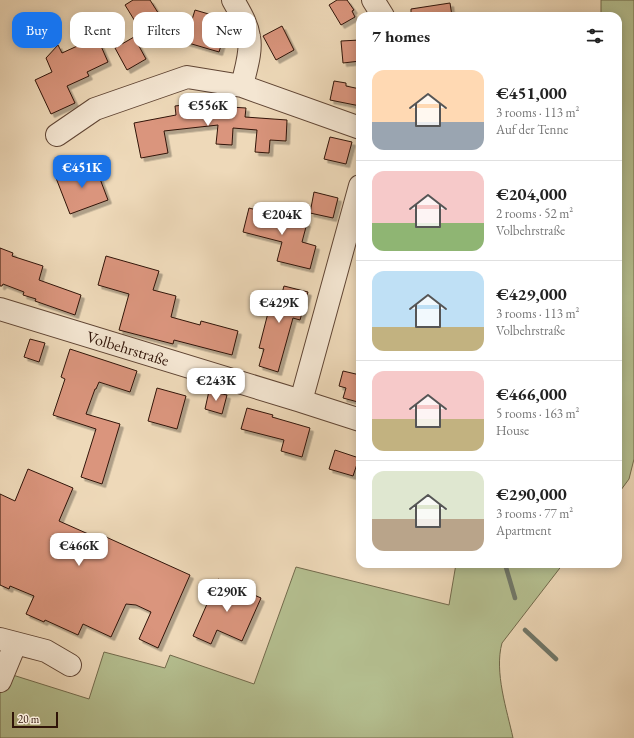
<!DOCTYPE html>
<html lang="en">
<head>
<meta charset="utf-8">
<style>
  body { margin:0; font-family:"EB Garamond",serif; background:#f2f2f2; color:#222; height:100vh; display:flex; flex-direction:column; font-size:15px; white-space:nowrap }
  * { box-sizing:border-box; margin:0 }
  p { font-size:13px; color:#767676 }
  .icon { flex:none; width:22px; height:22px; fill:none; stroke:currentColor; stroke-width:2; stroke-linecap:round; stroke-linejoin:round }
  .map { position:relative; flex:1; overflow:hidden }
  .side { position:absolute; left:356px; top:12px; width:266px; height:556px; display:flex; flex-direction:column; background:#fff; border-radius:12px; box-shadow:0 2px 10px #0003 }
  .side>* { flex:none }
  .banner { position:absolute; left:12px; top:12px; width:284px; height:36px; display:flex; gap:8px }
  .scale { position:absolute; left:12px; bottom:10px; width:46px; box-sizing:border-box; padding-left:4px; border:2px solid #301408; border-top:0; font-size:11px; line-height:14px; white-space:nowrap; color:#301408; -webkit-text-stroke:3px #f4e6d2; paint-order:stroke }
  .price { position:absolute; translate:-50% -34px; padding:0 9px; border-radius:8px; background:#fff; color:#222; font-size:13px; line-height:26px; filter:drop-shadow(0 1px 2px #0008) }
  .price::after { content:''; position:absolute; left:50%; top:24px; width:12px; height:9px; margin-left:-6px; background:inherit; clip-path:polygon(0 0,100% 0,50% 100%) }
  .price.selected { background:#1a73e8; color:#fff }
  ul { padding:0; list-style:none }
  li { display:flex; align-items:center; gap:12px; height:100px; padding:0 16px }
  li+li { border-top:1px solid #e0e0e0 }
  li span { display:grid; place-items:center; flex:none; width:112px; height:80px; border-radius:12px; color:#555 }
  li>.icon { margin-inline-start:auto }
  span .icon { width:48px; height:48px; fill:#fffc; stroke-width:1 }
  li b { font-size:17px }
  h2 { display:flex; justify-content:space-between; align-items:center; height:48px; padding:0 16px; font-size:17px }
  .pill { padding:0 14px; border-radius:12px; background:#fff; box-shadow:0 2px 10px #0003; font-size:14px; line-height:36px }
  .pill.selected { background:#1a73e8; color:#fff }
  .map>svg:first-child { display:block }
  .green { fill:#b5c091; stroke:#726a4c }
  .lines { fill:none; stroke-linecap:round; stroke-linejoin:round }
  .stream { stroke:#70786a; stroke-width:4.5 }
  .building { fill:#da957d; stroke:#301408; filter:url(#shadow) }
  .minor-casing { stroke:#604534; stroke-width:24 }
  .minor { stroke:#f4e6d2; stroke-width:22 }
  .labels { text-anchor:middle; stroke-width:4; stroke-linejoin:round; paint-order:stroke }
  .street-label { font-size:16px; fill:#301408; stroke:#f4e6d2 }
</style>
</head>
<body>
<div class="map">
<svg width="634" height="738" viewBox="0 0 634 738">
  <defs>
    <filter id="shadow"><feDropShadow dx="3.5" dy="3.5" stdDeviation="0" flood-color="#0004"/></filter>
  </defs>
  <rect width="100%" height="100%" fill="#eed9b9"/>
  <filter id="stains"><feTurbulence type="fractalNoise" baseFrequency=".005" numOctaves="4"/><feColorMatrix values="0 0 0 0 .2 0 0 0 0 .09 0 0 0 0 .02 0 0 0 .5 -.17"/></filter>
  <radialGradient id="worn" r=".72"><stop offset=".6" stop-color="#630" stop-opacity="0"/><stop offset="1" stop-color="#630" stop-opacity=".3"/></radialGradient>
  <path class="green" d="M601 0H634V459L629 479 618 494V16H601Z
    M456 564H563L502 643C494 672 507 710 513 738H0V671L89 699 104 652 165 668 170 655 254 684 296 567 449 605Z"/>
  <g class="lines">
    <path class="stream" d="M505 564 515 598
      M525 630 556 659"/>
  </g>
  <path class="building" d="M133 0H150L162 19 141 31 125 5Z
    M337 0H347L354 10 352 11 355 17 341 25 329 5Z
    M450 3 452 16H411V9Z
    M195 10 229 20 219 52 185 42Z
    M282 26 294 50 276 60 263 36Z
    M97 37 108 62 87 72 89 76 67 86 75 103 51 114 35 80 52 72 46 58 58 45 62 53Z
    M134 37 146 59 127 70 115 48Z
    M360 40V61L343 63 341 41Z
    M334 81 346 83V86L360 89V106L330 100Z
    M199 103V105L246 108 245 117 287 120 286 141 270 140 269 153 255 152 257 130 233 128 232 145 216 144 218 125 164 131 168 153 141 158 134 123 176 115 175 106Z
    M330 137 352 142 346 164 324 159Z
    M94 163 108 200 70 214 56 178Z
    M314 192 338 198 333 218 310 213Z
    M249 208 307 223 302 242 316 246 310 269 277 261 282 242 243 232Z
    M0 248 13 253 12 256 43 266 39 280 81 295 75 315 35 301 36 299 23 295 24 292 3 284 2 286H0Z
    M106 256 159 271 153 290 176 296 171 317 200 325 201 321 238 331 232 355 174 340 173 344 119 330 129 294 98 285Z
    M284 286 308 292 300 320 293 318 278 372 259 366 264 349 259 348 269 309 260 307 263 293 281 297Z
    M30 339 45 343 39 362 24 357Z
    M70 349 137 371 130 392 99 382 96 389H95L86 414 120 424 102 484 81 477 96 429 53 415 65 379 61 377Z
    M343 371 360 375V395L358 402 343 398 346 388 339 386Z
    M157 388 186 396 177 429 148 421Z
    M209 391 227 395 222 414 205 409Z
    M247 408 273 415 272 417 310 428 302 457 281 451 284 440 241 429Z
    M335 450 359 458 353 476 329 469Z
    M28 469 73 488 59 521 104 541 106 537 190 575 158 648 139 639 151 612 136 605 126 604 111 637 83 624 78 635 45 620 44 622 26 614 34 596 10 586 9 589 0 585V494L15 501Z
    M218 579 261 598 242 641 217 630 211 644 193 636Z"/>
  <g class="lines">
    <g class="minor-casing">
      <path id="minor" d="M233 0C239 11 247 23 249 37 252 52 245 71 242 86
        M373 0 383 16
        M57 135 95 109 187 77 242 86 360 128
        M0 309 301 401 360 186
        M301 401 360 420
        M0 639 46 651 70 665
        M0 681 12 652 14 643"/>
    </g>
    <use href="#minor" class="minor"/>
  </g>
  <g class="labels">
    <g class="street-label">
      <text transform="translate(128 348) rotate(17)" y="6">Volbehrstraße</text>
    </g>
  </g>
  <rect width="100%" height="100%" filter="url(#stains)"/>
  <rect width="100%" height="100%" fill="url(#worn)"/>
</svg>
<div class="scale">20 m</div>
<b class="price" style="left:208px;top:127px">€556K</b>
<b class="price selected" style="left:82px;top:189px">€451K</b>
<b class="price" style="left:282px;top:236px">€204K</b>
<b class="price" style="left:279px;top:324px">€429K</b>
<b class="price" style="left:216px;top:402px">€243K</b>
<b class="price" style="left:79px;top:567px">€466K</b>
<b class="price" style="left:227px;top:613px">€290K</b>
<div class="banner">
<a class="pill selected">Buy</a>
<a class="pill">Rent</a>
<a class="pill">Filters</a>
<a class="pill">New</a>
</div>
<section class="side">
<h2>7 homes<svg class="icon" aria-label="filters" viewBox="0 0 24 24"><path d="M4 7h16M4 17h16"/><circle cx="9" cy="7" r="2"/><circle cx="15" cy="17" r="2"/></svg></h2>
<ul>
<li><span style="background:linear-gradient(#ffd9b3 65%,#9aa5b1 0)"><svg class="icon" aria-label="home" viewBox="0 0 24 24"><path d="M3 11l9-7 9 7M6 9v11h12V9"/></svg></span><div><b>€451,000</b><p>3 rooms · 113 m²</p><p>Auf der Tenne</p></div></li>
<li><span style="background:linear-gradient(#f6c9c9 65%,#8fb573 0)"><svg class="icon" aria-label="home" viewBox="0 0 24 24"><path d="M3 11l9-7 9 7M6 9v11h12V9"/></svg></span><div><b>€204,000</b><p>2 rooms · 52 m²</p><p>Volbehrstraße</p></div></li>
<li><span style="background:linear-gradient(#bfe0f5 70%,#c2b280 0)"><svg class="icon" aria-label="home" viewBox="0 0 24 24"><path d="M3 11l9-7 9 7M6 9v11h12V9"/></svg></span><div><b>€429,000</b><p>3 rooms · 113 m²</p><p>Volbehrstraße</p></div></li>
<li><span style="background:linear-gradient(#f6c9c9 60%,#c2b280 0)"><svg class="icon" aria-label="home" viewBox="0 0 24 24"><path d="M3 11l9-7 9 7M6 9v11h12V9"/></svg></span><div><b>€466,000</b><p>5 rooms · 163 m²</p><p>House</p></div></li>
<li><span style="background:linear-gradient(#dfe7d0 60%,#b9a48a 0)"><svg class="icon" aria-label="home" viewBox="0 0 24 24"><path d="M3 11l9-7 9 7M6 9v11h12V9"/></svg></span><div><b>€290,000</b><p>3 rooms · 77 m²</p><p>Apartment</p></div></li>
</ul>
</section>
</div>
</body>
</html>
